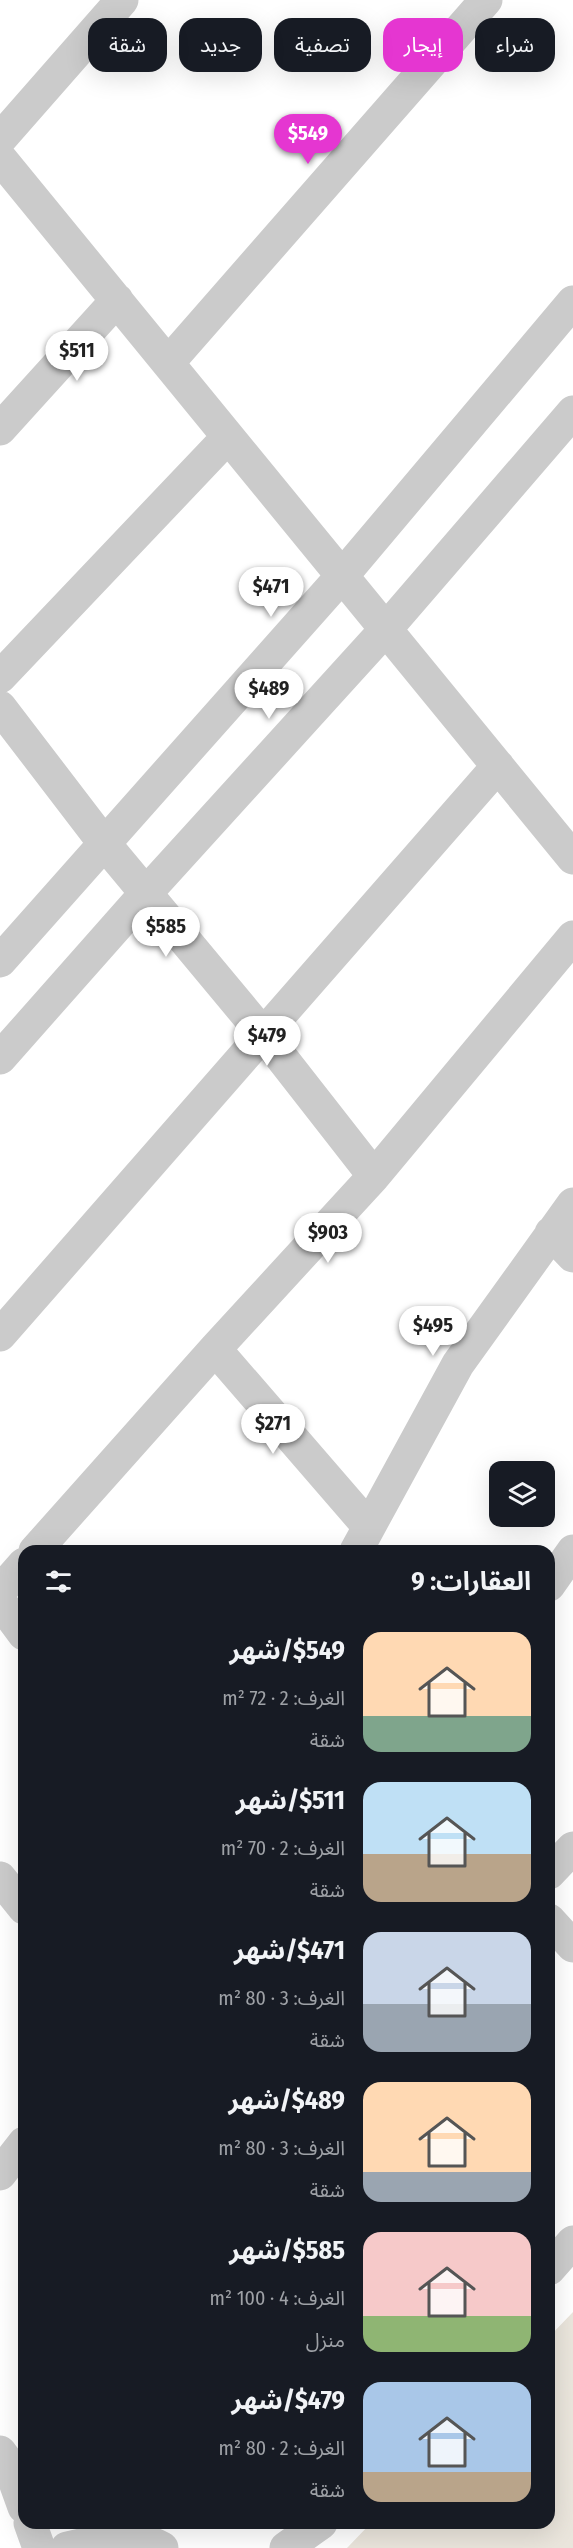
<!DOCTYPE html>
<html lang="ar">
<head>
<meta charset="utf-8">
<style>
  body { margin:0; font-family:"Fira Sans Condensed","Noto Sans Arabic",sans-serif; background:#20242c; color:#f1f3f6; direction:rtl; height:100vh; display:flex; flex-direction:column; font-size:22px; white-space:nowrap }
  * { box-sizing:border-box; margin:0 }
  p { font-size:20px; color:#9ea1a6 }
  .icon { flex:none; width:33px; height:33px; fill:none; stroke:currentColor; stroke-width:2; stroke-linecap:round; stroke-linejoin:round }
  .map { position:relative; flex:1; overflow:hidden; direction:ltr }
  .details { position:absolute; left:18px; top:1545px; width:537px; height:984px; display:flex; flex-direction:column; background:#171b24; border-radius:18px; box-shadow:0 6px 24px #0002; direction:rtl }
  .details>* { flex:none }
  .banner { position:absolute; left:18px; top:18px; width:537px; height:54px; direction:rtl; display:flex; gap:12px }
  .fabs { position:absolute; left:489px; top:1461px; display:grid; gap:12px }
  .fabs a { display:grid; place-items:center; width:66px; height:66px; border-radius:12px; background:#171b24; box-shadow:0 6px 24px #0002; font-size:30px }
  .price { position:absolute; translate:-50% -51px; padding:0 14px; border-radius:21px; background:#fff; color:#222; font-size:20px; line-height:39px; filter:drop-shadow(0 2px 3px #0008) }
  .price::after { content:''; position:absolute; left:50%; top:36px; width:18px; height:14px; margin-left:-9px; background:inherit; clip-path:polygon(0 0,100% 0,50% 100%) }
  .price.selected { background:#e536d1; color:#fff }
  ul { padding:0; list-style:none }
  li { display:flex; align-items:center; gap:18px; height:150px; padding:0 24px }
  li span { display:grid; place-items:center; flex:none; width:168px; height:120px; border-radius:18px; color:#555 }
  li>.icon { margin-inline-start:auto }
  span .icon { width:72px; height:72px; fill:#fffc; stroke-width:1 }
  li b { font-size:26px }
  h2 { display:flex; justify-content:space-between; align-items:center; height:72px; padding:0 24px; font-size:26px }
  .chip { padding:0 21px; border-radius:18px; background:#171b24; box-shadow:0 6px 24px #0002; font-size:21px; line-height:54px }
  .chip.selected { background:#e536d1; color:#fff }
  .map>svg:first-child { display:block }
  .green { fill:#eae5dc }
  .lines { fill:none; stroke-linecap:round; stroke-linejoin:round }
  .minor { stroke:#cbcbcb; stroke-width:33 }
</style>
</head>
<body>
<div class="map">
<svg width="573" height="2548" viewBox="0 0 573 2548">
  <rect width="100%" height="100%" fill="#fff"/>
  <path class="green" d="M573 2312V2548H347L371 2523H549V2337Z"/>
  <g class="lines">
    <path class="minor" d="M0 139 122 0
      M0 158 573 858
      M168 363 486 0
      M0 429 117 300
      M0 677 228 437
      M0 707 104 843 263 1034 374 1176
      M0 961 342 576 573 302
      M0 1058 146 893 386 629 573 412
      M551 1233 573 1256
      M0 1335 498 766
      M215 1349 369 1527
      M35 1551 215 1349 374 1176 573 937
      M356 1551 458 1364 573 1204
      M549 1585 573 1551
      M0 1591 24 1564
      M0 1602 24 1634
      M549 1873 573 1848
      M0 1878 24 1908
      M549 1920 573 1946
      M0 2174 24 2143
      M549 2269 573 2242
      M0 2452 8 2463 24 2507
      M30 2523 39 2548
      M67 2548 98 2541 156 2545 162 2548
      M286 2548 321 2523"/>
  </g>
</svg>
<div class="fabs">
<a><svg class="icon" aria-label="layers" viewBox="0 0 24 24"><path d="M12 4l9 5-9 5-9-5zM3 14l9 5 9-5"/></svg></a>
</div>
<b class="price selected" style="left:308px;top:165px">$549</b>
<b class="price" style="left:77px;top:382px">$511</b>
<b class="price" style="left:271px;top:618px">$471</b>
<b class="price" style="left:269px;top:720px">$489</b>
<b class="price" style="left:166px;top:958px">$585</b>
<b class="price" style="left:267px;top:1067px">$479</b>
<b class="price" style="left:328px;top:1264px">$903</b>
<b class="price" style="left:433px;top:1357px">$495</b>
<b class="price" style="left:273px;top:1455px">$271</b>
<div class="banner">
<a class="chip">شراء</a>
<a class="chip selected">إيجار</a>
<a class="chip">تصفية</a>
<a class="chip">جديد</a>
<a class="chip">شقة</a>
</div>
<section class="details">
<h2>العقارات: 9<svg class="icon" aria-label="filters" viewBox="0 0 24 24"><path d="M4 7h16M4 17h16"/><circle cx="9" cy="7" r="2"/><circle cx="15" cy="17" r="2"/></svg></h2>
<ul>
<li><span style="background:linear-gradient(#ffd9b3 70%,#7fa58c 0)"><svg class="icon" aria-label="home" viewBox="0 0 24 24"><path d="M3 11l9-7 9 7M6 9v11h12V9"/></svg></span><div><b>$549/شهر</b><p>الغرف: 2 · 72 m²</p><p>شقة</p></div></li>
<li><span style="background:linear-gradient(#bfe0f5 60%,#b9a48a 0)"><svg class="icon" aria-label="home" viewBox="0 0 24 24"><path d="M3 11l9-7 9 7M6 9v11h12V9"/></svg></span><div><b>$511/شهر</b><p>الغرف: 2 · 70 m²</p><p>شقة</p></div></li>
<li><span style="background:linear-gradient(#c9d6e8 60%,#9aa5b1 0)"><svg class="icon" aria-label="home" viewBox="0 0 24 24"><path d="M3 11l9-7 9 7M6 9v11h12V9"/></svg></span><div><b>$471/شهر</b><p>الغرف: 3 · 80 m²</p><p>شقة</p></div></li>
<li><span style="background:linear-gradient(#ffd9b3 75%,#9aa5b1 0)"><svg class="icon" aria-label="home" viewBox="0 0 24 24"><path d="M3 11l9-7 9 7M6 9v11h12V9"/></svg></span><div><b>$489/شهر</b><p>الغرف: 3 · 80 m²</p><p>شقة</p></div></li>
<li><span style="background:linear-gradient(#f6c9c9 70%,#8fb573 0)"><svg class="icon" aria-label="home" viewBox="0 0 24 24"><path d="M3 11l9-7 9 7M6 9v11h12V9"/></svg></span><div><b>$585/شهر</b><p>الغرف: 4 · 100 m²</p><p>منزل</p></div></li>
<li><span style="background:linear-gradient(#a9c7e8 75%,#b9a48a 0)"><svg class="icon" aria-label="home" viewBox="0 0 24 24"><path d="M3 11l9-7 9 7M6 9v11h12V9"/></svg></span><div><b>$479/شهر</b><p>الغرف: 2 · 80 m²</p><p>شقة</p></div></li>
</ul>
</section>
</div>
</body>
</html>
